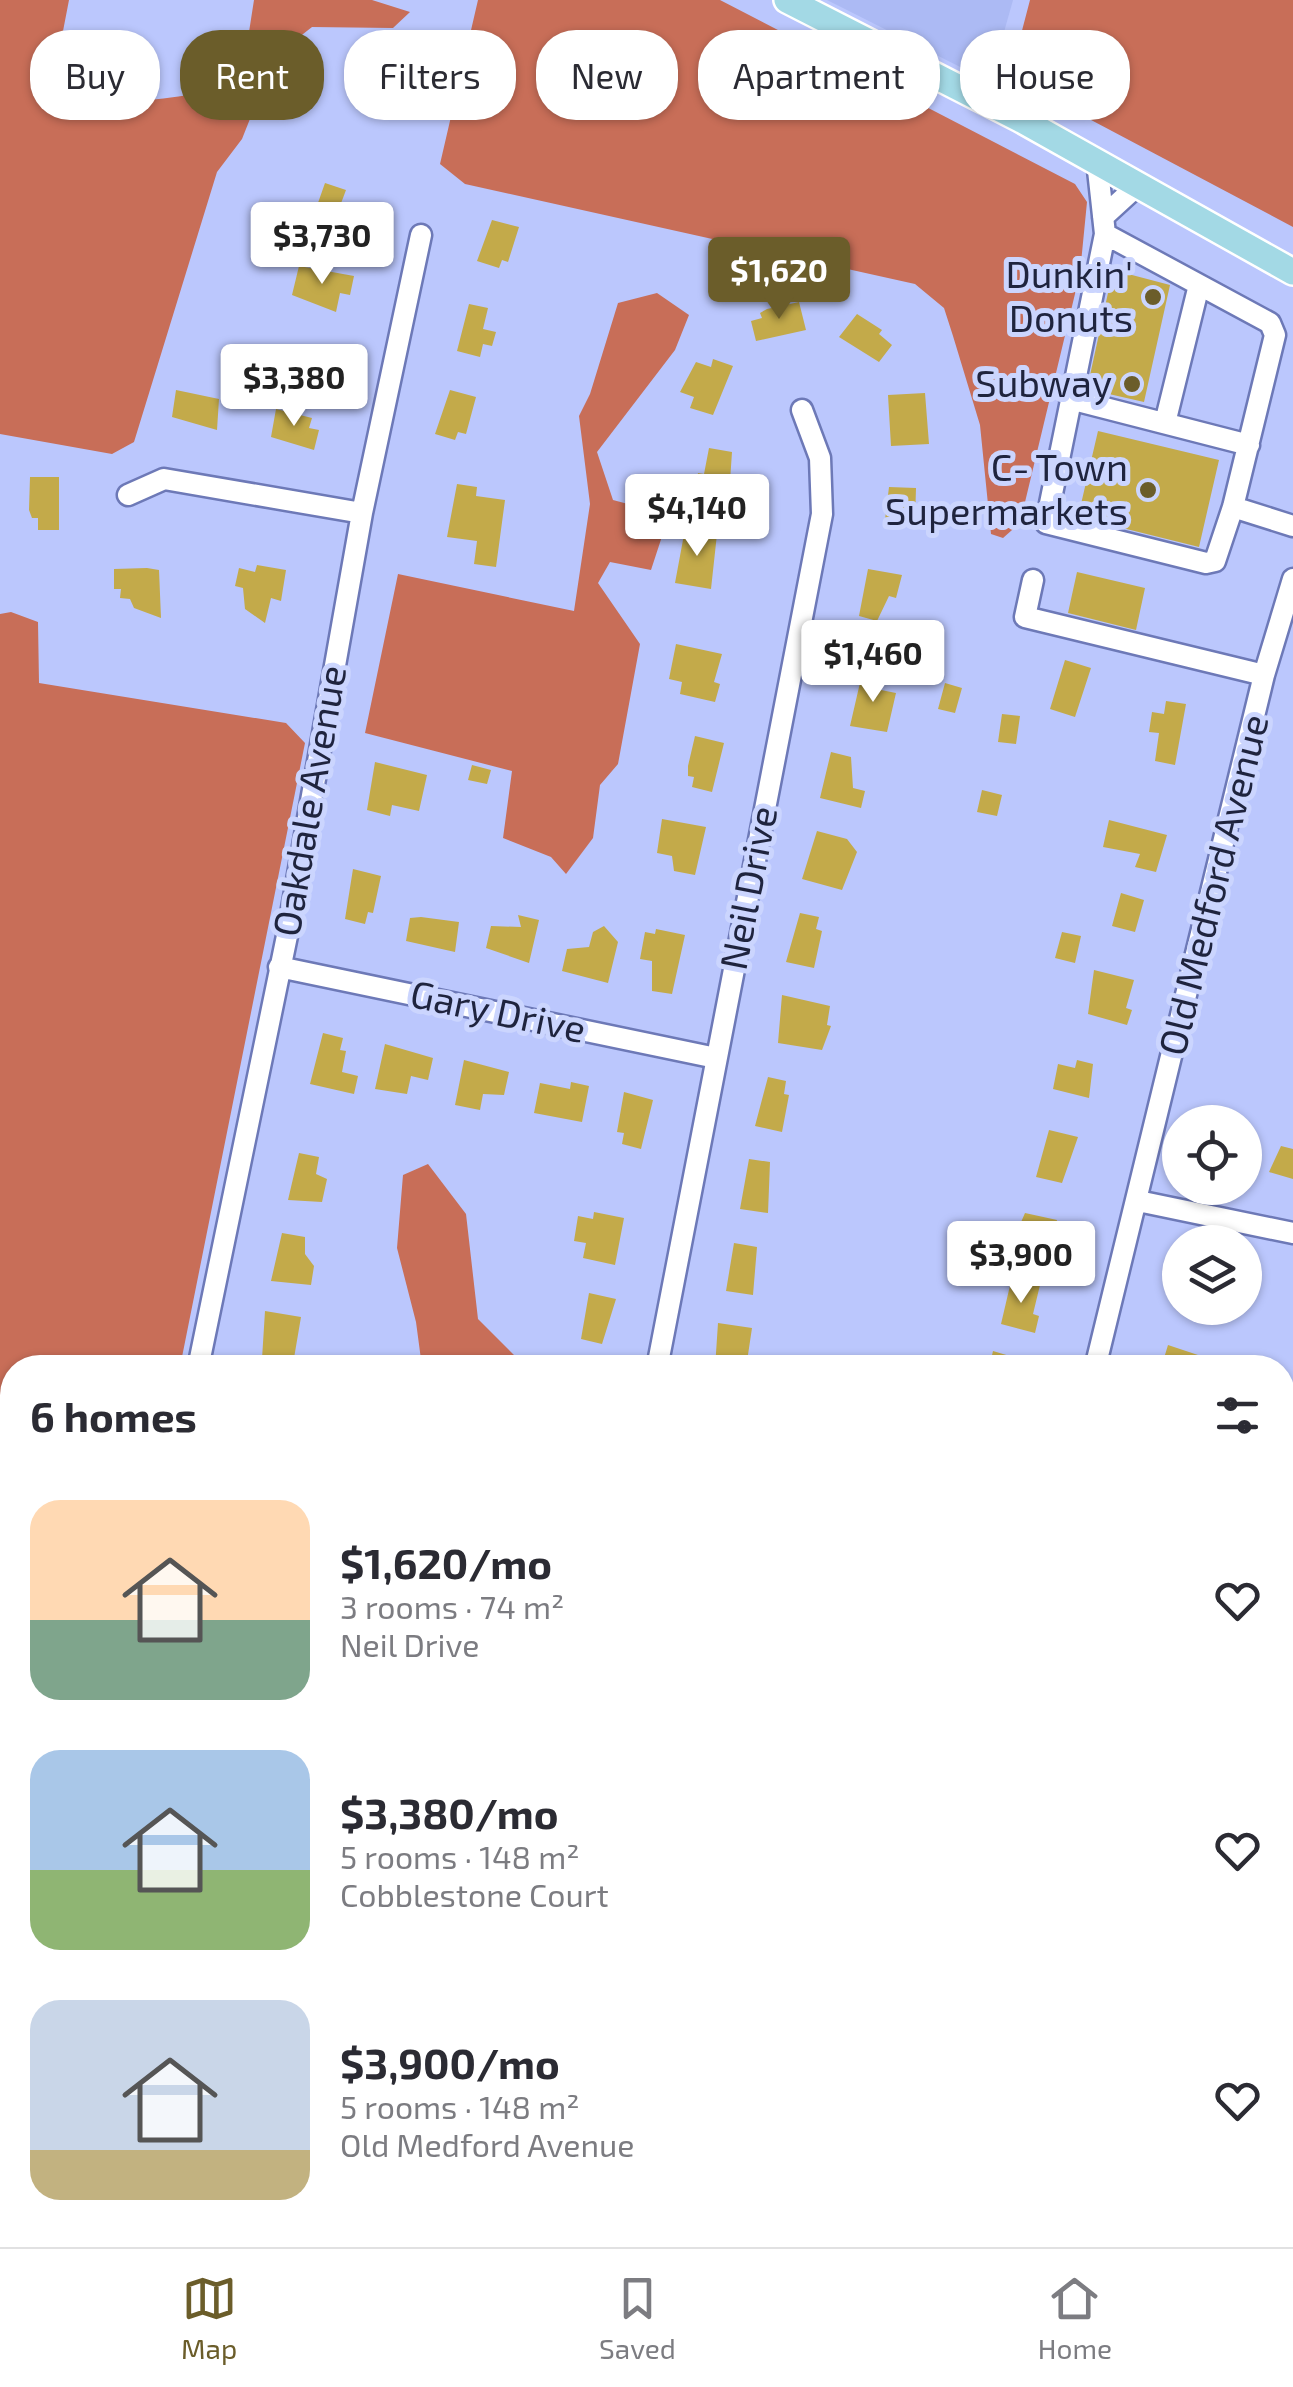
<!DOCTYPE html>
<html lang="en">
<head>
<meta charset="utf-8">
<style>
  body { margin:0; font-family:"Exo 2",sans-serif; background:#f2f2f3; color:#2b2b33; height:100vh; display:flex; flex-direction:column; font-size:38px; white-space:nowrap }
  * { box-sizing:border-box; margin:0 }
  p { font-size:32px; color:#7c7c81 }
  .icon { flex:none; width:55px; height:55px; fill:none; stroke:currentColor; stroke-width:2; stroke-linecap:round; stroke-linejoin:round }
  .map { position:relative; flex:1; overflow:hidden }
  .drawer { position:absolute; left:0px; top:1355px; width:1295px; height:892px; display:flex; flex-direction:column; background:#fff; border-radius:40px 40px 0 0; box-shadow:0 2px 8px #0004 }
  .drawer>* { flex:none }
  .hud { position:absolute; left:30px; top:30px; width:1235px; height:90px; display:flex; gap:20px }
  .controls { position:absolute; left:1162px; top:1105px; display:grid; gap:20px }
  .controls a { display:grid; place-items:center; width:100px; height:100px; border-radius:50%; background:#fff; box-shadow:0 2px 8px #0004; font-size:50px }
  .price { position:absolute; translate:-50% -85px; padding:0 22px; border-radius:10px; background:#fff; color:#222; font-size:32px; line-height:65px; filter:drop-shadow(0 2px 5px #0008) }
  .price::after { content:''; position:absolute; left:50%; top:60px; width:30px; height:22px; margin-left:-15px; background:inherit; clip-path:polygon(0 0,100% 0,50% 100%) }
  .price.current { background:#6b5d2a; color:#fff }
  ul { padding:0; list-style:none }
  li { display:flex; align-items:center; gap:30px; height:250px; padding:0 30px }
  li span { display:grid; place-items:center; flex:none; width:280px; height:200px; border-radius:30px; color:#555 }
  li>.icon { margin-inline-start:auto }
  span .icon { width:120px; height:120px; fill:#fffc; stroke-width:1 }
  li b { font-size:42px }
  h2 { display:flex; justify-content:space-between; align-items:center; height:120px; padding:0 30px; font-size:42px }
  .pill { padding:0 35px; border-radius:40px; background:#fff; box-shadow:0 2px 8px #0004; font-size:35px; line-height:90px }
  .pill.current { background:#6b5d2a; color:#fff }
  .menu { display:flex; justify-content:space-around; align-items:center; height:140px; border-top:2px solid #e1e1e2; background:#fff; font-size:28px; color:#7c7c81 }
  .menu a { display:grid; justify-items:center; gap:5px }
  .menu .current { color:#6b5d2a }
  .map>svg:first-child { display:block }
  .built { fill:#acbaf4 }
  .forest { fill:#c86e58 }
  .building { fill:#c3aa4a }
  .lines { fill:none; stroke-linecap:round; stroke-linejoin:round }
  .minor-casing { stroke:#6d79b7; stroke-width:25 }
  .major-casing { stroke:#fff; stroke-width:30 }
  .minor { stroke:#fff; stroke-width:20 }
  .major { stroke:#a3d9e5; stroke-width:25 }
  .poi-dot { fill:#6b5d2a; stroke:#cbd5fe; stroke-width:4 }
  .labels { text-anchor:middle; stroke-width:10; stroke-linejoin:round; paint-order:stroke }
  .poi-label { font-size:38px; fill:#1f243e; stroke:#cbd5fe; text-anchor:end }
  .street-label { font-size:38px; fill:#1f243e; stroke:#cbd5fe }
</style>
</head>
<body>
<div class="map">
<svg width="1293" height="2247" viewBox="0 0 1293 2247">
  <rect width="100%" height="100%" fill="#bbc7fd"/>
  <path class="built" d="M827 0H1013L990 82Z"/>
  <path class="forest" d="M0 0H69L58 57C99 111 133 103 195 94L249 32 254 0H372L410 12 393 28 312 27 275 56 242 139 217 172 134 442 112 454 0 434Z
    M478 0H720L1075 184 1087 202 1080 273 1020 523 1003 538 991 534 980 425 953 336 944 308 915 284 465 184 440 164Z
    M1030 0H1293V227L1025 85 1013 65Z
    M657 293 689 315 675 350 597 452 613 500 669 515 651 570 610 562 598 583 640 644 618 764 600 785 593 838 566 874 551 857 503 838 512 771 365 733 398 574 574 611 590 504 579 416 590 394 618 303Z
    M11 612 38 622 39 683 286 723 305 743 180 1367 12 1368V1821L0 1818V614Z
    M428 1164 466 1214 478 1319 521 1362V1367H422L416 1322 397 1248 403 1175Z"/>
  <path class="building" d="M325 183 346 190 340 206 350 210 342 233 314 228 317 218 313 217Z
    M492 220 519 227 508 262 502 260 499 268 477 261Z
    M299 266 354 276 350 295 340 293 336 312 292 295Z
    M1113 270 1170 285 1144 402 1087 389Z
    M799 302 806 330 756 341 751 321 762 318 760 313 767 309Z
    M469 304 488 308 483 329 496 332 492 346 483 344 480 357 457 351Z
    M857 314 882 330 879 334 892 345 879 362 839 337Z
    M713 359 733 366 713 415 690 408 694 397 680 392 696 362 711 367Z
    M176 390 219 399 217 430 172 417Z
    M450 390 476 397 466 434 458 432 455 440 435 434Z
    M925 393 929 444 891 446 888 395Z
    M276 409 312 418 309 428 319 430 314 450 271 437Z
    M1098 431 1219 460 1199 547 1078 517Z
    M709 448 732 452 729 496 719 494 718 500 698 496 699 490 676 493V480L696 484 698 473 704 474Z
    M30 477H59V530H38V518H32L29 510Z
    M457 484 477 487 476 496 505 500 496 567 474 564 477 541 447 537Z
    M889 487 916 488 915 522 904 521V528H884Z
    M685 529 717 534 711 589 675 583Z
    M257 565 286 570 281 601 271 598 265 623 245 609 243 588 235 586 239 568 255 572Z
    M147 568 159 570 161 618 134 608 130 599 120 598 121 589H114V569Z
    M868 569 902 575 896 598 889 596 877 621 859 616Z
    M1077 572 1145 588 1136 630 1068 613Z
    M676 644 722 654 714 682 720 684 715 702 680 694 682 682 669 679Z
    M1065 660 1091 668 1075 717 1050 709Z
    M862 674 883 680 881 690 896 693 887 732 850 726Z
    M945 683 962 688 955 713 938 709Z
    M1166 701 1186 704 1175 765 1155 761 1159 733 1149 732 1152 712 1164 714Z
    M1002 714 1020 716 1016 744 998 742Z
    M695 736 724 743 712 792 692 787 694 777 688 776V766Z
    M831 752 851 757 853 788 865 791 861 808 820 798Z
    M375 762 427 775 419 811 392 805 390 816 367 810Z
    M472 765 491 770 487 784 468 780Z
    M982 790 1002 795 997 816 977 812Z
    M662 819 706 827 695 875 674 871 672 856 657 853Z
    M1109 820 1167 835 1156 872 1135 867 1140 854 1103 847Z
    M817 831 847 839 857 852 842 890 802 879Z
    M353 869 381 876 373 913 368 912 365 924 345 919Z
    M1121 893 1144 900 1135 932 1112 926Z
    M800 913 819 917 816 929 822 931 814 968 786 962Z
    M518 915 539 920 529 963 486 948 491 926 521 927Z
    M421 917 459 922 455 952 406 941 410 918Z
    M604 926 618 942 608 983 562 971 567 949 589 947 593 932Z
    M656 929 685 935 672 994 652 991V961L640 959 645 932 655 934Z
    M1062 932 1081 936 1075 963 1055 958Z
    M1094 970 1134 980 1126 1008 1132 1010 1127 1025 1088 1014Z
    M782 995 830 1006 827 1025 831 1026 822 1050 778 1043Z
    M323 1033 343 1038 340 1050 346 1051 342 1072 358 1076 354 1094 310 1084Z
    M385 1044 433 1058 428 1080 411 1076 407 1094 375 1089Z
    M464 1060 509 1072 504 1095 483 1094 480 1110 455 1105Z
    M1077 1060 1093 1064 1089 1098 1053 1089 1058 1064 1075 1068Z
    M768 1077 786 1081 784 1094 789 1095 782 1132 755 1126Z
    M571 1082 589 1086 582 1122 534 1113 540 1083 570 1089Z
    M624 1092 653 1100 641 1149 622 1144 624 1133 617 1132Z
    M1049 1130 1078 1137 1062 1183 1036 1177Z
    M1281 1146 1293 1149V1179L1269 1172Z
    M299 1153 319 1157 316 1174 327 1179 322 1202 288 1200Z
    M749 1159 770 1162 768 1213 740 1209Z
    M594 1212 624 1218 615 1265 583 1258 586 1243 574 1241 578 1216 593 1219Z
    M1025 1213 1057 1220 1049 1255 1017 1247 1015 1236Z
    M282 1233 305 1237V1254L314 1266 311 1285 271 1281Z
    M734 1243 757 1247 753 1295 726 1291Z
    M1012 1277 1040 1285 1033 1314 1039 1316 1035 1333 1001 1324Z
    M589 1293 616 1299 602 1344 581 1339Z
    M265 1311 301 1317 293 1364 262 1359Z
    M718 1323 752 1328 746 1368H715Z
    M1168 1345 1201 1356 1197 1368H1161Z
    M993 1351 1037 1364V1368H989Z"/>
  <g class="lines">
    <g class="minor-casing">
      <path id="minor" d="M1097 161 1105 234
        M1103 217 1138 185
        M1105 234 1270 323 1275 335 1233 507 1215 561 1206 563 1046 523Z
        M1070 399 1249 445
        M1165 423 1199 285
        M128 495 164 479 362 513
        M1233 507 1293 526
        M1033 580 1025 617 1264 675
        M279 967 716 1058
        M1138 1201 1293 1233
        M198 1368 288 931 362 513 421 235
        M657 1368 822 514 820 458 802 410
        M1095 1368 1264 675 1293 579
        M0 1648H12
        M1282 1805 1293 1764
        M218 2235 231 2247
        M945 2235 998 2247
        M40 2247 41 2235
        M541 2247 544 2235
        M869 2247 872 2235
        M1131 2247 1152 2235"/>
    </g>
    <g class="major-casing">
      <path id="major" d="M787 0 1020 119 1293 272"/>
    </g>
    <use href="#minor" class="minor"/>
    <use href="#major" class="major"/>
  </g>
  <g class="poi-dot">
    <circle cx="1153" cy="297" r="10"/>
    <circle cx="1132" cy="384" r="10"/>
    <circle cx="1148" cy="490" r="10"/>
  </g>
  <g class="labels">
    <g class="poi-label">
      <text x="1133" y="288">Dunkin'<tspan x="1133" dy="44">Donuts</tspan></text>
      <text x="1112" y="397">Subway</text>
      <text x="1128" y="481">C‑Town<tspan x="1128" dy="44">Supermarkets</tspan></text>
    </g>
    <g class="street-label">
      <text transform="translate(310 801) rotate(-80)" y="13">Oakdale Avenue</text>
      <text transform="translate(1214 885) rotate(-76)" y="13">Old Medford Avenue</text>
      <text transform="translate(749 888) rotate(-79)" y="13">Neil Drive</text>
      <text transform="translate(498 1012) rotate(12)" y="13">Gary Drive</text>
    </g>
  </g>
</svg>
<div class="controls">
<a><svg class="icon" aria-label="locate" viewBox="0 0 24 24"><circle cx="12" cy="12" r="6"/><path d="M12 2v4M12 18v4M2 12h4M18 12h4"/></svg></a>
<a><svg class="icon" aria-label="layers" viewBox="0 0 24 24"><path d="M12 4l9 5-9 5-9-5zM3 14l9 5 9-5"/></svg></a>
</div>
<b class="price" style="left:322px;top:287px">$3,730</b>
<b class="price current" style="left:779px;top:322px">$1,620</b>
<b class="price" style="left:294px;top:429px">$3,380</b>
<b class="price" style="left:697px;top:559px">$4,140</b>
<b class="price" style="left:873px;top:705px">$1,460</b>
<b class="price" style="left:1021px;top:1306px">$3,900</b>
<div class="hud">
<a class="pill">Buy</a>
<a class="pill current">Rent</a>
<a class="pill">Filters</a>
<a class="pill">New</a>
<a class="pill">Apartment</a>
<a class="pill">House</a>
</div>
<section class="drawer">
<h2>6 homes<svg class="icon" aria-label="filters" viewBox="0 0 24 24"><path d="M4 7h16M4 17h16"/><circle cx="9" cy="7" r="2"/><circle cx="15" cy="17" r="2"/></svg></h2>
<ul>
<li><span style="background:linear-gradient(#ffd9b3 60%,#7fa58c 0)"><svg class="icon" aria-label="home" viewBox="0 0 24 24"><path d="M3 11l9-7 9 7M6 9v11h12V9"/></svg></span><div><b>$1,620/mo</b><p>3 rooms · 74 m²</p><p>Neil Drive</p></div><svg class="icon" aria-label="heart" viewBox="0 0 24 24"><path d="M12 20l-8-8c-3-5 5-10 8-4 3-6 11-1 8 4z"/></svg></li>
<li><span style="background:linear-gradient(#a9c7e8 60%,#8fb573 0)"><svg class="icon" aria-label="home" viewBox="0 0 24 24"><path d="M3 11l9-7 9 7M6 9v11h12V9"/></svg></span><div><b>$3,380/mo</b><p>5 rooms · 148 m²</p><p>Cobblestone Court</p></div><svg class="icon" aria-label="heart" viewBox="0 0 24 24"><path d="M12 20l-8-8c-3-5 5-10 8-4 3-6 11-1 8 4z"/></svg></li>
<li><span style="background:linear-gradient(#c9d6e8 75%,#c2b280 0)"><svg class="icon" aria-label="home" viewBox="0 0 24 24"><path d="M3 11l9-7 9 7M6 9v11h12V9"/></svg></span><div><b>$3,900/mo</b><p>5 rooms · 148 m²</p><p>Old Medford Avenue</p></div><svg class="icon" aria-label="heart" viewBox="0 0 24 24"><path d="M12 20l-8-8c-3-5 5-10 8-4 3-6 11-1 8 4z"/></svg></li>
</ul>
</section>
</div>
<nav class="menu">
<a class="current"><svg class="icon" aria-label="map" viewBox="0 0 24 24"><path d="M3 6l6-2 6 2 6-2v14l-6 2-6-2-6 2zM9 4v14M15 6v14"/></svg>Map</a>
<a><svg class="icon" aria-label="saved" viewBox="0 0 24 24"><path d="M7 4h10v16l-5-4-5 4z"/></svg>Saved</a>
<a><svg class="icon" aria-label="home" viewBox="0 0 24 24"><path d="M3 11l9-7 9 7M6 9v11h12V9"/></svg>Home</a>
</nav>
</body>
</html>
